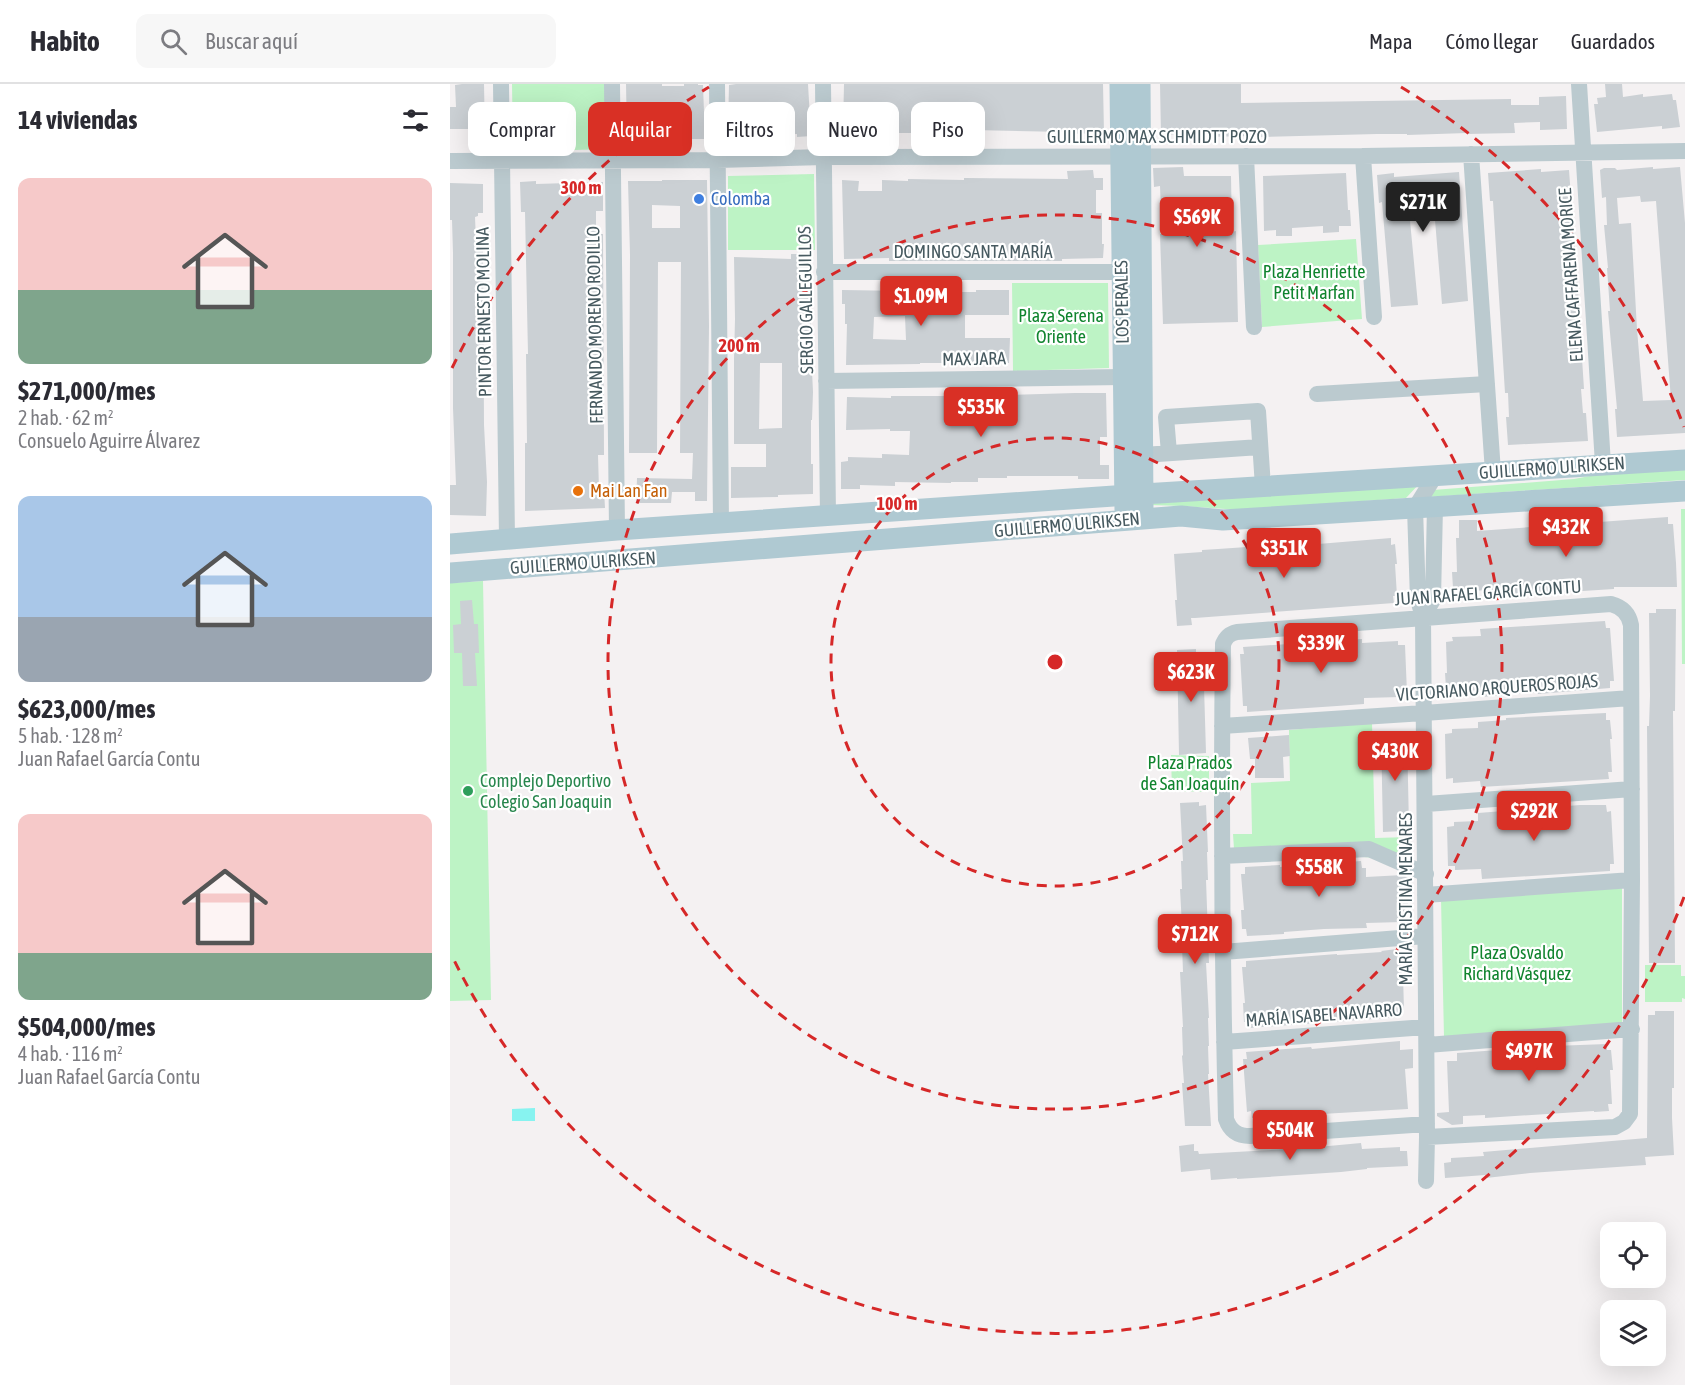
<!DOCTYPE html>
<html lang="es">
<head>
<meta charset="utf-8">
<style>
  body { margin:0; font-family:"Asap Condensed",sans-serif; background:#f7f7f7; color:#2b2b33; height:100vh; display:flex; flex-direction:column; font-size:22px; white-space:nowrap }
  * { box-sizing:border-box; margin:0 }
  p { font-size:20px; color:#7c7c81 }
  .icon { flex:none; width:33px; height:33px; fill:none; stroke:currentColor; stroke-width:2; stroke-linecap:round; stroke-linejoin:round }
  .map { position:relative; flex:1; overflow:hidden }
  .side { display:flex; flex-direction:column; background:#fff; width:450px }
  .side>* { flex:none }
  .hud { position:absolute; left:18px; top:18px; width:570px; height:54px; display:flex; gap:12px }
  .buttons { position:absolute; left:1150px; top:1138px; display:grid; gap:12px }
  .buttons a { display:grid; place-items:center; width:66px; height:66px; border-radius:12px; background:#fff; box-shadow:0 6px 24px #0002; font-size:30px }
  .price { position:absolute; translate:-50% -51px; padding:0 14px; border-radius:6px; background:#d93025; color:#fff; font-size:20px; line-height:39px; filter:drop-shadow(0 2px 3px #0008) }
  .price::after { content:''; position:absolute; left:50%; top:36px; width:18px; height:14px; margin-left:-9px; background:inherit; clip-path:polygon(0 0,100% 0,50% 100%) }
  .price.current { background:#222; color:#fff }
  ul { padding:0; list-style:none }
  li { display:grid; align-content:center; gap:12px; height:318px; padding:0 18px }
  li span { display:grid; place-items:center; height:186px; border-radius:12px; color:#555 }
  li>.icon { margin-inline-start:auto }
  span .icon { width:108px; height:108px; fill:#fffc; stroke-width:1 }
  li b { font-size:26px }
  h2 { display:flex; justify-content:space-between; align-items:center; height:72px; padding:0 18px; font-size:26px }
  .pill { padding:0 21px; border-radius:12px; background:#fff; box-shadow:0 6px 24px #0002; font-size:21px; line-height:54px }
  .pill.current { background:#d93025; color:#fff }
  header { display:flex; align-items:center; gap:36px; box-sizing:border-box; height:84px; padding:0 30px; background:#fff; border-bottom:2px solid #e1e1e2 }
  header strong { font-size:28px }
  nav { display:flex; gap:33px; margin-inline-start:auto; font-size:21px }
  .search { width:420px; height:54px; background:#f7f7f7; display:flex; align-items:center; gap:15px; box-sizing:border-box; padding:0 21px; border-radius:12px; color:#7c7c81; font-size:22px }
  main { display:flex; flex:1; min-height:0 }
  .map>svg:first-child { display:block }
  .green { fill:#bdf3c5 }
  .water { fill:#87f3f0 }
  .building { fill:#cbd0d4; fill-rule:evenodd }
  .lines { fill:none; stroke-linecap:round; stroke-linejoin:round }
  .minor { stroke:#bbcacf; stroke-width:16 }
  .major { stroke:#afc9d2; stroke-width:21 }
  .ring { fill:none; stroke:#d62828; stroke-width:3; stroke-dasharray:10 8 }
  .shop-dot { fill:#3f7fe0; stroke:#fff; stroke-width:2 }
  .food-dot { fill:#e8710a; stroke:#fff; stroke-width:2 }
  .leisure-dot { fill:#2e9e5b; stroke:#fff; stroke-width:2 }
  .labels { text-anchor:middle; stroke-width:4.5; stroke-linejoin:round; paint-order:stroke }
  .street-label { font-size:18px; fill:#475a60; stroke:#fff }
  .shop-label { font-size:18px; fill:#366cbe; stroke:#fff; text-anchor:start }
  .park-label { font-size:18px; fill:#10842e; stroke:#fff }
  .food-label { font-size:18px; fill:#c56008; stroke:#fff; text-anchor:start }
  .leisure-label { font-size:18px; fill:#27864d; stroke:#fff; text-anchor:start }
  .centre { fill:#d62828; stroke:#fff; stroke-width:3 }
  .ring-label { font-size:18px; text-anchor:middle; font-weight:bold; fill:#d62828; stroke:#fff; stroke-width:4.5; stroke-linejoin:round; paint-order:stroke }
</style>
</head>
<body>
<header>
<strong>Habito</strong>
<div class="search"><svg class="icon" aria-label="search" viewBox="0 0 24 24"><circle cx="10" cy="10" r="6"/><path d="M15 15l6 6"/></svg>Buscar aquí</div>
<nav><a>Mapa</a><a>Cómo llegar</a><a>Guardados</a></nav>
</header>
<main>
<section class="side">
<h2>14 viviendas<svg class="icon" aria-label="filters" viewBox="0 0 24 24"><path d="M4 7h16M4 17h16"/><circle cx="9" cy="7" r="2"/><circle cx="15" cy="17" r="2"/></svg></h2>
<ul>
<li><span style="background:linear-gradient(#f6c9c9 60%,#7fa58c 0)"><svg class="icon" aria-label="home" viewBox="0 0 24 24"><path d="M3 11l9-7 9 7M6 9v11h12V9"/></svg></span><div><b>$271,000/mes</b><p>2 hab. · 62 m²</p><p>Consuelo Aguirre Álvarez</p></div></li>
<li><span style="background:linear-gradient(#a9c7e8 65%,#9aa5b1 0)"><svg class="icon" aria-label="home" viewBox="0 0 24 24"><path d="M3 11l9-7 9 7M6 9v11h12V9"/></svg></span><div><b>$623,000/mes</b><p>5 hab. · 128 m²</p><p>Juan Rafael García Contu</p></div></li>
<li><span style="background:linear-gradient(#f6c9c9 75%,#7fa58c 0)"><svg class="icon" aria-label="home" viewBox="0 0 24 24"><path d="M3 11l9-7 9 7M6 9v11h12V9"/></svg></span><div><b>$504,000/mes</b><p>4 hab. · 116 m²</p><p>Juan Rafael García Contu</p></div></li>
</ul>
</section>
<div class="map">
<svg width="1235" height="1301" viewBox="0 0 1235 1301">
  <rect width="100%" height="100%" fill="#f4f1f2"/>
  <path class="green" d="M62 0H157L156 65 63 68Z
    M364 90 365 166H278V92Z
    M906 155 912 235 812 243 808 161Z
    M562 199H658L659 284 563 287Z
    M1235 382V396L979 413 983 406 1124 395 1161 388Z
    M970 399 956 414 790 426 732 422 700 421 697 420Z
    M1231 425H1235V580H1232Z
    M33 497 41 916 0 917V499Z
    M922 639 925 754 960 753 961 776 784 765 783 750H802L801 699 840 697 839 646Z
    M721 671 759 672V708L722 707Z
    M1172 804V941L994 953 991 815Z
    M1195 881H1231V892H1235V915L1232 914V918H1195Z"/>
  <path class="water" d="M85 1024V1037H62V1025Z"/>
  <path class="building" d="M12 0H34L35 53H21V45H0V23H6L5 1Z
    M176 0H212V2H234V0H248V1H253L255 55H240V42L217 43V50L177 52Z
    M286 0H358L361 52 347 53V50L282 52V43H278L279 1Z
    M394 0H653L654 49 616 50V48L522 46 487 48V49H432V50L393 46Z
    M710 0H791V19L1061 15V21H1089V13L1116 12 1117 45 1090 46V38L1064 39 1065 49 1017 50V49L957 51V50H927L807 53V52L747 53V49L711 51Z
    M1155 0H1172L1173 13 1193 10V13L1222 10 1223 16H1226L1230 43 1212 45V42L1147 48 1144 20H1148L1147 14 1156 13Z
    M733 83 734 92H781L782 148 786 147 788 238 713 240 710 150H712L710 102 704 103 703 84Z
    M1203 83V85L1230 83 1235 139V349L1167 353 1165 325H1167L1158 227H1160L1157 184H1158L1154 141H1157L1156 113 1152 114 1150 86 1154 84H1165L1167 86ZM1190 112 1191 118 1206 117 1221 316 1193 317 1187 245 1181 139 1169 140 1167 114Z
    M1091 85V88L1119 86 1132 259H1131L1134 305H1131L1133 329H1136L1138 357 1058 361 1056 333H1059L1058 309H1055L1043 117H1040L1038 89Z
    M643 86 644 94H653V106H646V129H652V160H654L653 174 612 175V177H439V174L394 175 392 96 409 97 408 107H432V96L458 97V95L514 96V94L618 95 617 87Z
    M1009 88 1018 217 992 220 984 124 959 126 968 221 941 223 932 118 929 119 927 91 944 89V93Z
    M896 89 898 126H900L901 142H889V148L873 149V142L842 144V152H826V146L814 147 813 92Z
    M212 96H257L259 242 257 417H245V408H222L221 419H186L187 394 242 395 243 369H230L231 178H208L207 369H179L180 171 178 97H212ZM202 121 230 122V144H202Z
    M86 97V100L153 98V127H146V150H153L154 371H148L149 406H154L155 424 75 427V359H77L76 270H78L75 128H71L70 98Z
    M0 99 33 100V129H28V132L25 133 26 157 33 156 34 341 37 398 36 432 0 431V401H6L3 324V169L2 136H0Z
    M341 170H353V181H361V266L363 308 362 336H361V380H363V410L328 411V413L281 414V383H316V360H284V275L285 235 284 173 341 175ZM310 279H332V344L309 345Z
    M392 206 457 207 469 206 470 208H526V206H559V231H515V254H560L559 279H470V280L396 281 397 240H395V220H392ZM455 232 456 256 423 255 424 233Z
    M625 309H656L657 353H650V381H659V395H628V392H557V394H528V398H501V399L445 398V402L410 401V405H391V378L398 377V373L432 374V370L459 371 460 347H440V345L396 346 397 313 441 314V312H521Z
    M1218 433V440H1223L1226 479 1227 503H1164V505L1038 513 1037 506 1010 508V504H1003L1002 488H1007L1006 454H1009V436H1027V447Z
    M941 454V461L945 460 947 480H945L947 512H943L944 519 745 534H741L742 541 727 542 725 516H727L724 470 752 468V466L768 465 856 459V461Z
    M22 516 24 540H28L29 569H25L27 602H13L12 569H4L3 541 11 540 10 517Z
    M1206 525H1226L1225 627H1223L1225 879H1199L1197 642H1199L1200 612 1199 529H1206Z
    M1155 537 1156 544H1160L1164 597H1160V604L1088 610 1087 608 1032 613V606L1003 608V604H996L995 589H997L996 558 1003 557 1002 553 1031 552 1030 545Z
    M912 555V559L948 557V561H955L957 609H950V613L914 614V620L887 622 797 628V622H793L790 570H794L793 563Z
    M746 565V569H753L756 669 729 671 727 566Z
    M1156 629V636H1160L1162 655H1160L1162 688H1158L1159 695 1031 703 1030 697 1003 699V694L996 695 995 650 1002 649V645L1028 644V638L1056 636V634Z
    M950 648V652L957 651 959 743H952L953 747 933 748 931 649Z
    M839 651 840 672 833 673 834 694H805V675H800L798 654Z
    M749 718V722L756 721 758 768H757L758 796H756L759 879H756L759 934H758L759 962H758L759 990H758L761 1042H735L732 999H734L732 972 733 971 732 943H733L730 888H733L732 861H733L730 805H732L731 777H733L730 719Z
    M1130 721H1156L1157 728 1161 727 1164 780H1160V787L1032 795 1031 785 1005 786V782H998L997 743 1004 742V738L1028 737V729Z
    M885 777V779L911 777 912 784H916V793L953 791 958 794V833L952 834V838L916 839 917 844 874 845 834 848V850L797 852 796 845H792L791 826H794L791 790H795V783L830 781V783L869 780V778Z
    M947 865V872H951L953 891 954 926H950L951 933 799 944 798 938H794L793 919H795L792 883H796V877L887 870V871L932 868 931 867Z
    M1205 927H1224V1004H1222V1034L1224 1071 1195 1073 1196 1081 1080 1089 1036 1094 1035 1091 995 1094 994 1079 1001 1078V1074L1034 1072 1033 1068 1197 1054 1198 931H1205Z
    M950 957V966L963 965V984L955 985 958 1025 802 1034 801 1027 797 1028 793 975H797L796 968 861 963 862 965Z
    M1157 960V966H1161L1163 986H1160L1162 1020H1158L1159 1027 1144 1028V1027L1035 1034V1031L1013 1032V1040L1002 1041 987 1032V1029L999 1028 997 977H1007V969L1103 962Z
    M911 1059 912 1065 950 1063V1067H957L958 1082 917 1084V1085L891 1088 787 1095V1094L761 1096 760 1085 731 1088 729 1062 744 1060V1067H748L749 1070 857 1064Z"/>
  <g class="lines">
    <path class="minor" d="M51 0 57 455
      M162 0 167 446
      M267 0 271 440
      M373 0 378 432
      M1129 0 1153 380
      M1021 70 1043 388
      M796 72 804 243
      M913 72 924 233
      M0 77 267 76 373 73 913 72 1235 67
      M374 188H672
      M376 297 673 293
      M867 310 1037 300
      M719 369 716 333 808 327 813 403
      M693 371 810 363
      M973 533 983 516 985 422
      M772 642 974 629 1181 614
      M976 720 1182 705
      M772 772 919 765 976 790
      M975 811 1182 796
      M773 868 975 852
      M774 958 976 943
      M977 961 1182 945
      M977 1040 800 1052C788 1052 780 1047 776 1035 772 877 771 718 773 560 776 553 779 550 787 548L1161 520C1172 523 1179 530 1181 541L1182 796 1180 1030 1174 1038 1165 1043 977 1053
      M976 1097 977 1053 973 533 968 516 965 424 985 392"/>
    <path class="major" d="M670 0 675 426
      M690 0 693 422
      M0 460 167 446 693 410 1235 376
      M0 489 731 432 773 436 1235 407"/>
  </g>
  <g class="ring">
    <circle cx="605" cy="578" r="224"/>
    <circle cx="605" cy="578" r="447"/>
    <path d="M1234 813A671 671 0 0 1 2 872M2 284A671 671 0 0 1 259 3M951 3A671 671 0 0 1 1234 343"/>
  </g>
  <circle class="shop-dot" cx="249" cy="115" r="6"/>
  <circle class="food-dot" cx="128" cy="407" r="6"/>
  <circle class="leisure-dot" cx="18" cy="707" r="6"/>
  <g class="labels">
    <g class="street-label">
      <text x="707" y="59">GUILLERMO MAX SCHMIDTT POZO</text>
      <text x="523" y="174">DOMINGO SANTA MARÍA</text>
      <text transform="translate(1121 191) rotate(-94)" y="6">ELENA CAFFARENA MORICE</text>
      <text transform="translate(356 216) rotate(-91)" y="6">SERGIO GALLEGUILLOS</text>
      <text transform="translate(672 218) rotate(-91)" y="6">LOS PERALES</text>
      <text transform="translate(34 228) rotate(-91)" y="6">PINTOR ERNESTO MOLINA</text>
      <text transform="translate(145 241) rotate(-91)" y="6">FERNANDO MORENO RODILLO</text>
      <text transform="translate(524 275) rotate(-1)" y="6">MAX JARA</text>
      <text transform="translate(1102 384) rotate(-4)" y="6">GUILLERMO ULRIKSEN</text>
      <text transform="translate(617 441) rotate(-5)" y="6">GUILLERMO ULRIKSEN</text>
      <text transform="translate(133 479) rotate(-4)" y="6">GUILLERMO ULRIKSEN</text>
      <text transform="translate(1038 509) rotate(-4)" y="6">JUAN RAFAEL GARCÍA CONTU</text>
      <text transform="translate(1047 604) rotate(-4)" y="6">VICTORIANO ARQUEROS ROJAS</text>
      <text transform="translate(956 815) rotate(-90)" y="6">MARÍA CRISTINA MENARES</text>
      <text transform="translate(874 931) rotate(-4)" y="6">MARÍA ISABEL NAVARRO</text>
    </g>
    <g class="shop-label">
      <text x="261" y="121">Colomba</text>
    </g>
    <g class="park-label">
      <text x="864" y="194">Plaza Henriette<tspan x="864" dy="21">Petit Marfan</tspan></text>
      <text x="611" y="238">Plaza Serena<tspan x="611" dy="21">Oriente</tspan></text>
      <text x="740" y="685">Plaza Prados<tspan x="740" dy="21">de San Joaquín</tspan></text>
      <text x="1067" y="875">Plaza Osvaldo<tspan x="1067" dy="21">Richard Vásquez</tspan></text>
    </g>
    <g class="food-label">
      <text x="140" y="413">Mai Lan Fan</text>
    </g>
    <g class="leisure-label">
      <text x="30" y="703">Complejo Deportivo<tspan x="30" dy="21">Colegio San Joaquin</tspan></text>
    </g>
  </g>
  <circle cx="605" cy="578" r="9" class="centre"/>
  <g class="ring-label">
    <text x="131" y="110">300 m</text>
    <text x="289" y="268">200 m</text>
    <text x="447" y="426">100 m</text>
  </g>
</svg>
<div class="buttons">
<a><svg class="icon" aria-label="locate" viewBox="0 0 24 24"><circle cx="12" cy="12" r="6"/><path d="M12 2v4M12 18v4M2 12h4M18 12h4"/></svg></a>
<a><svg class="icon" aria-label="layers" viewBox="0 0 24 24"><path d="M12 4l9 5-9 5-9-5zM3 14l9 5 9-5"/></svg></a>
</div>
<b class="price current" style="left:973px;top:149px">$271K</b>
<b class="price" style="left:747px;top:164px">$569K</b>
<b class="price" style="left:471px;top:243px">$1.09M</b>
<b class="price" style="left:531px;top:354px">$535K</b>
<b class="price" style="left:1116px;top:474px">$432K</b>
<b class="price" style="left:834px;top:495px">$351K</b>
<b class="price" style="left:871px;top:590px">$339K</b>
<b class="price" style="left:741px;top:619px">$623K</b>
<b class="price" style="left:945px;top:698px">$430K</b>
<b class="price" style="left:1084px;top:758px">$292K</b>
<b class="price" style="left:869px;top:814px">$558K</b>
<b class="price" style="left:745px;top:881px">$712K</b>
<b class="price" style="left:1079px;top:998px">$497K</b>
<b class="price" style="left:840px;top:1077px">$504K</b>
<div class="hud">
<a class="pill">Comprar</a>
<a class="pill current">Alquilar</a>
<a class="pill">Filtros</a>
<a class="pill">Nuevo</a>
<a class="pill">Piso</a>
</div>
</div>
</main>
</body>
</html>
